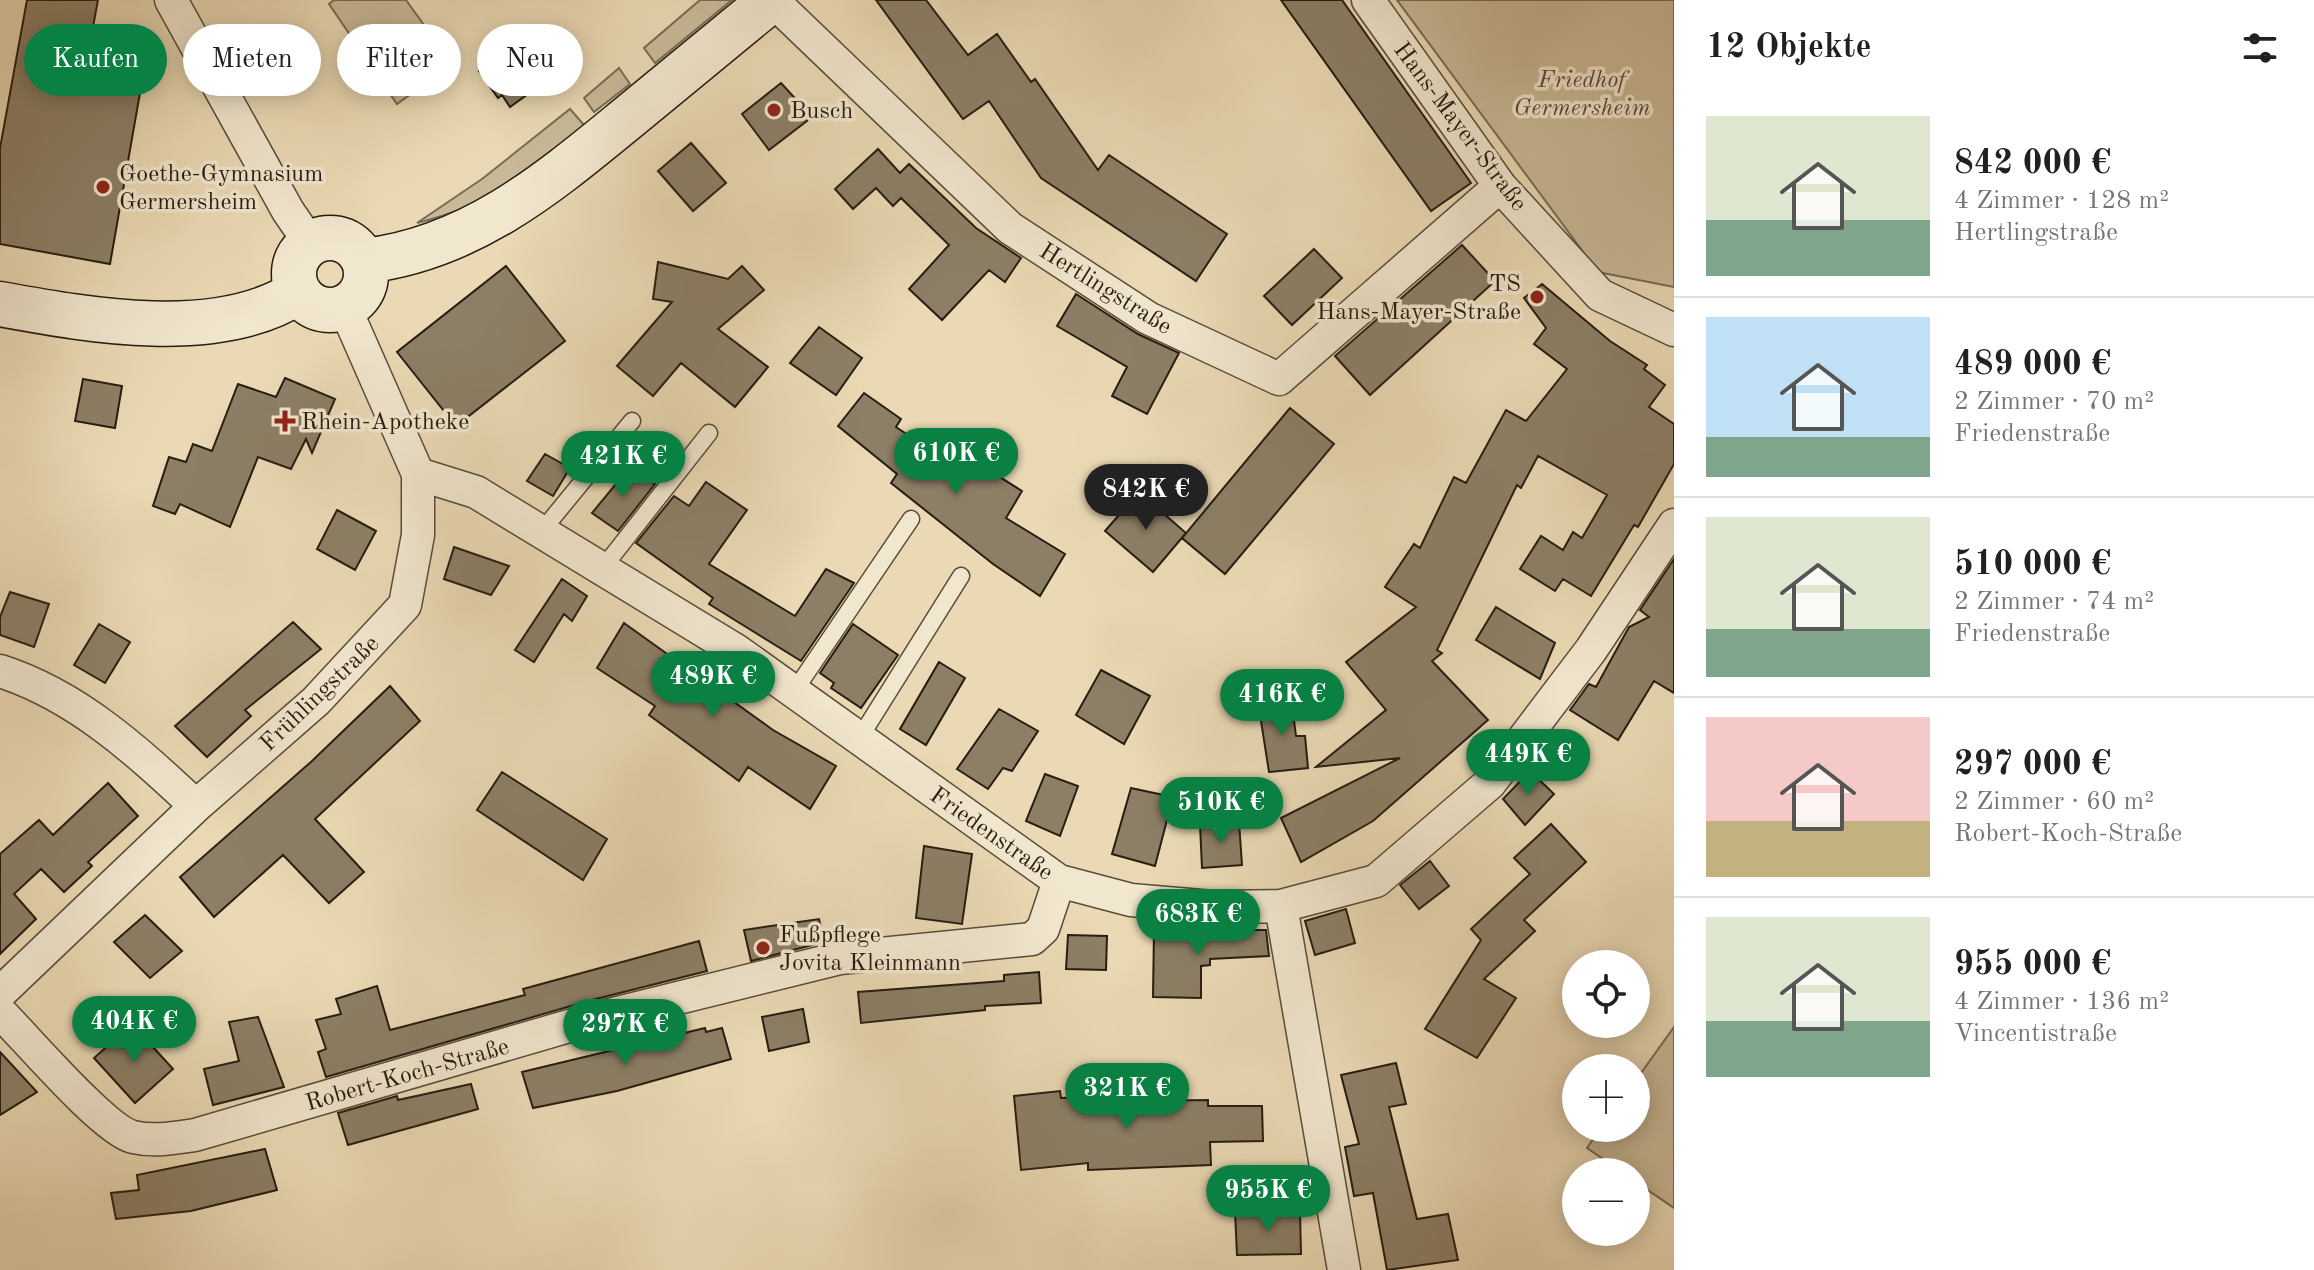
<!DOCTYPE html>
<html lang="de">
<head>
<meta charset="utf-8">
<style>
  body { margin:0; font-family:"Old Standard TT",serif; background:#f2f2f2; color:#202124; height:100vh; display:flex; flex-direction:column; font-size:30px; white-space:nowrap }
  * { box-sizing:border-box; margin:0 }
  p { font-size:26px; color:#757577 }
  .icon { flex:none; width:44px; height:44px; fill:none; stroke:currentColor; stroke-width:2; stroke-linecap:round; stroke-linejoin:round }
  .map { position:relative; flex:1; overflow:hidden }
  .sheet { display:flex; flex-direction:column; background:#fff; width:640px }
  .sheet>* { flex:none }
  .banner { position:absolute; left:24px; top:24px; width:760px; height:72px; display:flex; gap:16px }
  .buttons { position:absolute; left:1562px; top:950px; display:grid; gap:16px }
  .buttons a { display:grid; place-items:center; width:88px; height:88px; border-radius:50%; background:#fff; box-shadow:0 4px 20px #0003; font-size:40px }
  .price { position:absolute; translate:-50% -68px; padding:0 18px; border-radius:28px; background:#0b8043; color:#fff; font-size:26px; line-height:52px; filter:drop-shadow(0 2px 4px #0008) }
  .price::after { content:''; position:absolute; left:50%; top:48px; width:24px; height:18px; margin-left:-12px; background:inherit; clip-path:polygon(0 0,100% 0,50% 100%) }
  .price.on { background:#222; color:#fff }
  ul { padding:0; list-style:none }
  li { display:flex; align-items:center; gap:24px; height:200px; padding:0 32px }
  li+li { border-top:2px solid #e0e0e0 }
  li span { display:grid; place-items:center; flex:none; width:224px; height:160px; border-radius:0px; color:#555 }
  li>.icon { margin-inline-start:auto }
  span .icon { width:96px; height:96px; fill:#fffc; stroke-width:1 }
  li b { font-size:34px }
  h2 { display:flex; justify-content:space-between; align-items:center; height:96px; padding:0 32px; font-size:34px }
  .pill { padding:0 28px; border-radius:36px; background:#fff; box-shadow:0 4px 20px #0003; font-size:28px; line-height:72px }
  .pill.on { background:#0b8043; color:#fff }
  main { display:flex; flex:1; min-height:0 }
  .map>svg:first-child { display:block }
  .green { fill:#c9b998; stroke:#786b54; stroke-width:2 }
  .building { fill:#8c7f66; stroke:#271d11; stroke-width:2 }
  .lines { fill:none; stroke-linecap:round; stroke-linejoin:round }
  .lane-casing { stroke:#584c3a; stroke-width:19 }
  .street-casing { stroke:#584c3a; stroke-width:35 }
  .secondary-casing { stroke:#271d11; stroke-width:47 }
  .lane { stroke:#f1e6ce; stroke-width:16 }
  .street { stroke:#f1e6ce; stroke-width:32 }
  .secondary { stroke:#f1e6ce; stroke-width:44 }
  .poi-dot { fill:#8f2418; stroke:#f1e6ce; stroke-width:3 }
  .labels { text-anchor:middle; stroke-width:7; stroke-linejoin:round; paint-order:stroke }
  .park-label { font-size:24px; font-style:italic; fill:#584c3a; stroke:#f1e6ce }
  .poi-label { font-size:24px; fill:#271d11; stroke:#f1e6ce; text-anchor:start }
  .street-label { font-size:24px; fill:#271d11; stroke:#f1e6ce }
</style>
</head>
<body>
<main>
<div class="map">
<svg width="1674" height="1270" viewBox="0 0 1674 1270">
  <rect width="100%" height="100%" fill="#ead9b4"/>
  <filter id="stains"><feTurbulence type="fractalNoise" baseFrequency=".0025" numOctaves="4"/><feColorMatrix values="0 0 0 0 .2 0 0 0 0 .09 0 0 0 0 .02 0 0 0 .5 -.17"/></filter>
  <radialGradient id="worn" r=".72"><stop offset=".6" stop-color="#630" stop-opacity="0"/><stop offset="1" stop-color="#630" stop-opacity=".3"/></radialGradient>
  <path class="green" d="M334 0H406L452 64 397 104 329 4Z
    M700 0H732L655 63 644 48Z
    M1397 0H1674V287L1598 272Z
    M619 68 630 84 594 112 584 98Z
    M570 109 584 125C530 174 490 205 417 223L482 179Z
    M1674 1027V1208L1636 1182V1172H1622L1587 1148 1601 1128H1636V1080Z"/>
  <path class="building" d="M27 0H98L90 43 147 53 110 264 0 244V148Z
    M876 0H926L968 55 997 34 1031 82 1035 79 1098 170 1109 155 1227 234 1196 281 1041 178 989 101 963 119Z
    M1281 0H1342L1471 183 1431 211Z
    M533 33 549 56 539 63 550 78 510 107 502 95 498 98 479 71Z
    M781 83 812 117 769 150 742 114Z
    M691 143 726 183 693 211 658 171Z
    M878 149 900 173 909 164 976 228 1021 258 1005 282 989 270 942 320 909 289 949 245 901 198 893 206 876 188 853 209 835 189Z
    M1462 245 1495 281 1370 395 1335 356Z
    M1314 249 1342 278 1292 325 1264 296Z
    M658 262 728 279 742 266 764 290 718 329 768 367 735 407 681 363 653 396 617 366 672 302 653 299Z
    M506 266 565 341 456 426 397 352Z
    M1542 284 1610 341 1647 365 1644 369 1665 385 1649 407 1674 424V464L1638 527 1634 525 1591 596 1563 579 1555 591 1520 569 1541 536 1563 550 1573 532 1582 538 1607 495 1538 456 1521 488 1517 485 1437 650 1442 653 1432 661 1488 720 1373 821 1301 862 1281 818 1400 758 1316 767 1386 710 1346 662 1416 607 1385 587 1414 544 1420 548 1454 477 1466 483 1506 410 1526 421 1567 369 1534 344 1546 328 1524 298Z
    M1076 294 1138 334 1179 353 1147 414 1112 396 1127 367 1057 326Z
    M819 327 862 358 836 395 790 363Z
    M285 378 335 399 312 453 306 439 291 469 258 457 230 527 180 504 175 514 153 506 169 457 186 462 193 444 212 451 238 384 276 397Z
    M83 379 122 386 115 428 75 421Z
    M864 393 901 419 896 427 971 477 979 464 1022 491 1006 518 1065 554 1040 596 993 564 891 483 897 474 838 426Z
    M1290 408 1334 444 1225 574 1182 538Z
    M545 454 570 468 553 496 527 481Z
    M629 468 655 484 618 531 592 513Z
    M706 482 747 510 709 564 795 616 826 569 854 583 801 661 709 604 713 598 636 543 674 496 689 506Z
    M1139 492 1186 533 1153 572 1105 531Z
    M337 510 376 531 355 570 317 549Z
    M454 547 509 566 491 595 444 579Z
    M1674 559V693L1654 681 1618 740 1570 710 1589 684 1596 687 1629 627 1649 617 1640 610Z
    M562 579 587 596 572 621 564 614 534 662 515 650Z
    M10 592 49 604 34 647 0 635V617Z
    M1496 607 1555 643 1540 679 1476 640Z
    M293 622 321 649 245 710 251 716 207 757 175 726Z
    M624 623 773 730 836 766 810 809 748 767 739 781 649 715 655 706 597 668Z
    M99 624 130 642 105 683 74 665Z
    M853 624 898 655 861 708 831 688 834 683 820 673Z
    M939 662 965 678 926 745 900 729Z
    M1101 670 1150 696 1124 744 1076 715Z
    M390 686 420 721 315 819 364 872 329 903 283 855 214 917 180 877 312 761Z
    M1291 698 1296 736H1305L1308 768 1269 772 1258 702Z
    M999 709 1038 731 1012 771 1003 768 988 789 957 769Z
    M1530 771 1554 794 1525 825 1503 799Z
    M502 772 607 839 583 880 477 810Z
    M1045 774 1078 786 1060 836 1026 821Z
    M108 783 138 816 88 862 92 866 64 892 41 869 14 894 36 919 0 954V854L39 820 53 835Z
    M1131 788 1173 797 1155 866 1112 854Z
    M1239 822 1242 865 1202 868 1200 825Z
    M1551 824 1586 862 1524 920 1535 931 1484 979 1516 998 1477 1058 1425 1029 1481 940 1471 929 1530 874 1514 858Z
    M924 846 972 854 962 924 916 918Z
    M1430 861 1449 886 1419 909 1400 885Z
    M1346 909 1355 943 1315 955 1305 921Z
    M145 915 182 951 150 978 114 942Z
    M819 919 824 942 751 961 744 930Z
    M1154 930H1266L1269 956 1210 959V965L1201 966V998L1153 997Z
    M1068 935 1107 936 1106 970 1066 969Z
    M699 941 707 971 588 1001 326 1077 318 1052 326 1049 316 1020 341 1014 336 999 377 986 390 1030 525 995 523 989Z
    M1039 972 1041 1003 985 1006V1010L861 1023 858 992 1004 981V975Z
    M803 1009 809 1042 769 1051 762 1017Z
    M258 1017 284 1087 213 1105 204 1069 239 1061 229 1022Z
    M132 1024 173 1069 135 1103 94 1058Z
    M705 1028 706 1032 722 1028 731 1059 617 1091 533 1108 522 1072Z
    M0 1052 37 1092 0 1115Z
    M1396 1063 1406 1104 1389 1107 1417 1219 1448 1214 1458 1260 1387 1270 1373 1193 1354 1196 1345 1147 1359 1144 1341 1075Z
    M471 1084 478 1109 348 1145 338 1113 397 1096 398 1100Z
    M1060 1091 1061 1098 1134 1094 1135 1101 1208 1100V1106H1262L1263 1141 1210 1142 1211 1165 1088 1170V1163L1021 1170 1014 1096Z
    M265 1149 277 1190 191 1211 116 1219 111 1193 139 1190 137 1175Z
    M1300 1210 1301 1254 1237 1255 1235 1212Z"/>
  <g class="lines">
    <g class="lane-casing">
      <path id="lane" d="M541 532 632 421
        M602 569 709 433
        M793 693 911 519
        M859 739 961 576"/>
    </g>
    <g class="street-casing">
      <path id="street" d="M171 0 288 211 310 243
        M772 0 1010 228 1148 318 1279 379 1500 186
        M1368 0 1500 186 1600 295 1674 330
        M418 474 476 492 737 651 1059 881 1131 900 1213 907 1281 906 1376 881 1490 783 1591 650 1674 525
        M0 671C78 696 138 752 196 806
        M1281 906 1344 1270
        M0 993 196 806 316 701 405 605 418 535V474L345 308
        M0 1012C26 1038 104 1130 133 1137 154 1142 174 1138 195 1135L593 1019 840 958 1032 939 1043 929 1059 881"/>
    </g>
    <g class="secondary-casing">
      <path id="secondary" d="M294 274a36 36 0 1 1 72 0a36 36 0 1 1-72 0Z
        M364 261C469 249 546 185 624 121 673 81 722 40 771 0
        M0 304C88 320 218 344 298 292"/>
    </g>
    <use href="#lane" class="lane"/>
    <use href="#street" class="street"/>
    <use href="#secondary" class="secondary"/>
  </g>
  <g class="poi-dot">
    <circle cx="774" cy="110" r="8"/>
    <circle cx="103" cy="187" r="8"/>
    <circle cx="1537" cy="297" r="8"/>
    <path d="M281 409h8v8h8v8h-8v8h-8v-8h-8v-8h8z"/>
    <circle cx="763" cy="948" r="8"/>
  </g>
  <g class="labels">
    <g class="park-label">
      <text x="1582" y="87">Friedhof<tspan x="1582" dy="28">Germersheim</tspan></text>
    </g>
    <g class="poi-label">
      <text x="790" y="118">Busch</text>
      <text x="119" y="181">Goethe-Gymnasium<tspan x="119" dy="28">Germersheim</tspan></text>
      <text x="1521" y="291" text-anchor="end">TS<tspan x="1521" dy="28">Hans-Mayer-Straße</tspan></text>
      <text x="301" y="429">Rhein-Apotheke</text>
      <text x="779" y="942">Fußpflege<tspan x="779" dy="28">Jovita Kleinmann</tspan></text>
    </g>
    <g class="street-label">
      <text transform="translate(1461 126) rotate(53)" y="8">Hans-Mayer-Straße</text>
      <text transform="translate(1106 288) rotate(32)" y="8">Hertlingstraße</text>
      <text transform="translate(319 693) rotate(-44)" y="8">Frühlingstraße</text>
      <text transform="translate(992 833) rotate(35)" y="8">Friedenstraße</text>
      <text transform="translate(407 1074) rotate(-16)" y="8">Robert-Koch-Straße</text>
    </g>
  </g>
  <rect width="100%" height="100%" filter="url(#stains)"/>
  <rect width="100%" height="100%" fill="url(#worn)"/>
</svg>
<div class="buttons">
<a><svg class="icon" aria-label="locate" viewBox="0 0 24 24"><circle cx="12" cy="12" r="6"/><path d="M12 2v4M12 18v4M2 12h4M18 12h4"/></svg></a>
<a>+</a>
<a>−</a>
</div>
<b class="price" style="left:956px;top:496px">610K €</b>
<b class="price" style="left:623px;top:499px">421K €</b>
<b class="price on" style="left:1146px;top:532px">842K €</b>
<b class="price" style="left:713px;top:719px">489K €</b>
<b class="price" style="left:1282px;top:737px">416K €</b>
<b class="price" style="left:1528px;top:797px">449K €</b>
<b class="price" style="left:1221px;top:845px">510K €</b>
<b class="price" style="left:1198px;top:957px">683K €</b>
<b class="price" style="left:134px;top:1064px">404K €</b>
<b class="price" style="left:625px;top:1067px">297K €</b>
<b class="price" style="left:1127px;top:1131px">321K €</b>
<b class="price" style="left:1268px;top:1233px">955K €</b>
<div class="banner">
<a class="pill on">Kaufen</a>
<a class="pill">Mieten</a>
<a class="pill">Filter</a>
<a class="pill">Neu</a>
</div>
</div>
<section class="sheet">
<h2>12 Objekte<svg class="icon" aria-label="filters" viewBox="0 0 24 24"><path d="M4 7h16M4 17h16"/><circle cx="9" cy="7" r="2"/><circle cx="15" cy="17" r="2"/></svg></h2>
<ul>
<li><span style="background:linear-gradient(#dfe7d0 65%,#7fa58c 0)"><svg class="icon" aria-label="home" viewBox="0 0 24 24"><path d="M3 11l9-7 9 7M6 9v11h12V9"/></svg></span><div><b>842 000 €</b><p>4 Zimmer · 128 m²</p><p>Hertlingstraße</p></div></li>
<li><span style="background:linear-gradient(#bfe0f5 75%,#7fa58c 0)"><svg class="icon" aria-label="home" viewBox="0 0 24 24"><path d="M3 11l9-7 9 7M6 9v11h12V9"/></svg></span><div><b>489 000 €</b><p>2 Zimmer · 70 m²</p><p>Friedenstraße</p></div></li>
<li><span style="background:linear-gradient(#dfe7d0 70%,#7fa58c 0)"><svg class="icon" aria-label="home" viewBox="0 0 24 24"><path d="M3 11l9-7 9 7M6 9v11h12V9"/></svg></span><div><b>510 000 €</b><p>2 Zimmer · 74 m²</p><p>Friedenstraße</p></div></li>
<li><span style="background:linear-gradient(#f6c9c9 65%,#c2b280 0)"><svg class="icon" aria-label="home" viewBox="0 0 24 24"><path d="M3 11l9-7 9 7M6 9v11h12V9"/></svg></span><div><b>297 000 €</b><p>2 Zimmer · 60 m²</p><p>Robert-Koch-Straße</p></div></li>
<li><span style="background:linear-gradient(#dfe7d0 65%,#7fa58c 0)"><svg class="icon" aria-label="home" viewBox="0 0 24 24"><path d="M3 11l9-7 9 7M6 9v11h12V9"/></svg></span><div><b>955 000 €</b><p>4 Zimmer · 136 m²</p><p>Vincentistraße</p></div></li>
</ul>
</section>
</main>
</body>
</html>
